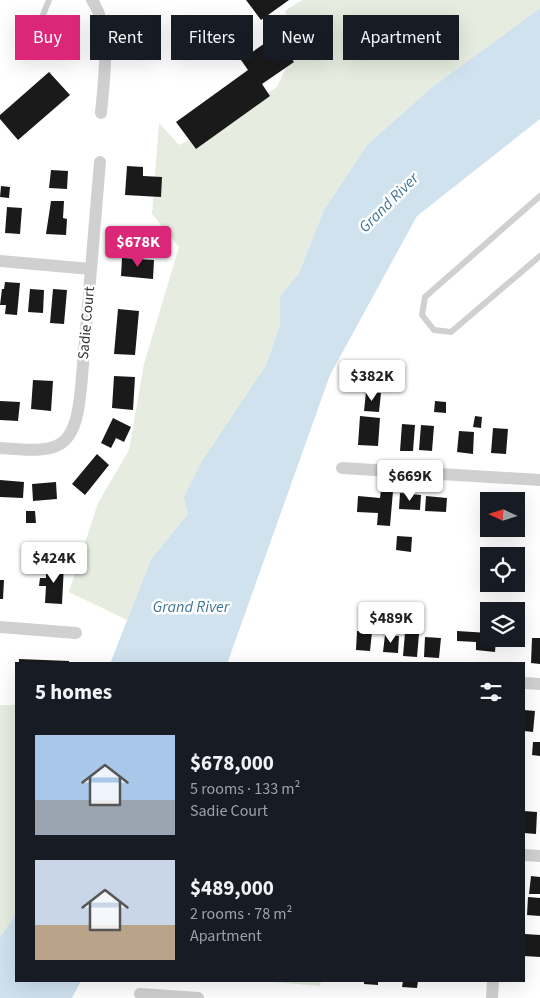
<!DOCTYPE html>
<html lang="en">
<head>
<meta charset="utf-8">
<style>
  body { margin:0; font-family:"Source Sans 3",sans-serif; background:#242831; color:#f1f3f6; height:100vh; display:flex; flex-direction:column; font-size:19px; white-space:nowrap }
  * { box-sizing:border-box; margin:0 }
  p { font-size:16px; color:#9ea1a6 }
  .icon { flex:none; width:28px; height:28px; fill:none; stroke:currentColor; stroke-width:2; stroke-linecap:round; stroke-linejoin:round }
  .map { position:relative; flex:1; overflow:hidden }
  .side { position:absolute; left:15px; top:662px; width:510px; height:320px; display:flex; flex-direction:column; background:#171b24; border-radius:0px; box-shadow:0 5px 20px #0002 }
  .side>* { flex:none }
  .top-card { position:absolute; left:15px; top:15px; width:510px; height:45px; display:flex; gap:10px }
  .needle { width:32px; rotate:274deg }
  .buttons { position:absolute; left:480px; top:492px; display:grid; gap:10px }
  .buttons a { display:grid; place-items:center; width:45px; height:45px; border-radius:0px; background:#171b24; box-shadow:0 5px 20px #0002; font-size:25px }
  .price { position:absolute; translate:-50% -42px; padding:0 11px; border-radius:5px; background:#fff; color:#222; font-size:16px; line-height:32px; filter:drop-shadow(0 1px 2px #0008) }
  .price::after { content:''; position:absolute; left:50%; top:30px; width:15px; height:11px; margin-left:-8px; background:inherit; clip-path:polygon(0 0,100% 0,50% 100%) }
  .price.active { background:#db2777; color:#fff }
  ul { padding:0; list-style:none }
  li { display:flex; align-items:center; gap:15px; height:125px; padding:0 20px }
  li span { display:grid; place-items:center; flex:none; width:140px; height:100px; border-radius:0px; color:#555 }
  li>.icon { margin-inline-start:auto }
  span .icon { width:60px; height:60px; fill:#fffc; stroke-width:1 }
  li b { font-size:21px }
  h2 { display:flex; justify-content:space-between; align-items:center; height:60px; padding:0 20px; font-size:21px }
  .tag { padding:0 18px; border-radius:0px; background:#171b24; box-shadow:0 5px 20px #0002; font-size:18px; line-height:45px }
  .tag.active { background:#db2777; color:#fff }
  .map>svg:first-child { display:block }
  .green { fill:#e6ecdf }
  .water { fill:#cfe2ee }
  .building { fill:#1a1a1a }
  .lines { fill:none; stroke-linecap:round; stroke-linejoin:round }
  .service { stroke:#d0d0d0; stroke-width:6 }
  .minor { stroke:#d0d0d0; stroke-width:12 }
  .labels { text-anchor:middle; stroke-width:5; stroke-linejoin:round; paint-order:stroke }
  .street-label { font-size:15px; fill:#333; stroke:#fff }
  .water-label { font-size:16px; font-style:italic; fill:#3f7597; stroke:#fff }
</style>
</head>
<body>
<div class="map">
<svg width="540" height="998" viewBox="0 0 540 998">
  <rect width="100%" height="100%" fill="#fff"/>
  <path class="green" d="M302 0H540V8L431 88 367 145 324 210 299 273 280 296V325L266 365 202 461 188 514 151 559 127 620 69 592 98 503 129 450 144 364 179 247 152 214 159 123 179 145 214 128 277 87 296 46 285 11Z
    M0 705H16V914L0 937Z
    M262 981H321L320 986Z"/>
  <path class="water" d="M540 8V119L417 216 330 375 227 664H110L151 559 188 514 184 497 202 461 266 365 280 325V296L299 273 324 210 367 145 431 88Z
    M16 914V981H81L72 998H0V937Z"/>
  <path class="building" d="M246 0H289L261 20Z
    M275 36 294 62 262 84 270 96 196 149 176 122 248 70 241 60Z
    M49 72 70 95 18 140 0 119V115Z
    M127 166 143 167V176L162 177 161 197 125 195Z
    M51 170 68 171 67 189 49 188Z
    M1 186 10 187 9 198 0 197Z
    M51 201H64L63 218 67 219 66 235 46 234Z
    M7 207 22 208 20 234 5 233Z
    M122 258 154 260 153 279 121 276Z
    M5 282 20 283 17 315 5 314 6 305H0L2 289H4Z
    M30 289 44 290 43 313 28 312Z
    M53 289 67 290 64 324 50 323Z
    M118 309 139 311 135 355 114 354Z
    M114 376 135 377 133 410 112 408Z
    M33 380 53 381 51 411 31 409Z
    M366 392 381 393 379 412 364 411Z
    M0 401 20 402 18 421 0 420Z
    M435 401 446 402V413L434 412Z
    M360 416 380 418 378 446 358 445Z
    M475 416 482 417 481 428 473 427Z
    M113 418 131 427 124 442 116 438 111 448 101 443Z
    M402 424 415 425 413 451H400Z
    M421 425 434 426 432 451 419 450Z
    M493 428 508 429 506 454 491 453Z
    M459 431 474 432 473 454 457 452Z
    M97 454 109 465 85 495 72 484Z
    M0 480 24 482 23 498 0 497Z
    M56 482 57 499 33 501 32 484Z
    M381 490 393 491 390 526 377 525 378 513 357 512 358 496 380 498Z
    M400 493 421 495 420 510 399 509Z
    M426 496 447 498 446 512 425 511Z
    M26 511H35L36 523H26Z
    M397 536 412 537 411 552 396 550Z
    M46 564 64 565 62 604 45 603 46 586H39L40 578H46Z
    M0 580H4L3 599H0Z
    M357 631 372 632 370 651 356 650Z
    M457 631 489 633V639H496L495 652 476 650V642L457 641Z
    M405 633 419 634 417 657 403 656Z
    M385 635 399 636 398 653 383 652Z
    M425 637 441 638 439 658 424 657Z
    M532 638H540V664L531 663Z
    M19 659 69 661V664H19Z
    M524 710 535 711 533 732 524 731Z
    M533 742H540V756L532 755Z
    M524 811 537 812 536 834 524 833Z
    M531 876 540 877V894H529Z
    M528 897 540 898V916L527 915Z
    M525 934 540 935V957L524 956Z
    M364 981H378V985L364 984Z
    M403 981H418L417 988 402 987Z"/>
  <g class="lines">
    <path class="service" d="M37 30 49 0
      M540 196 425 297 422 315 434 330 451 332 540 256"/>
    <path class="minor" d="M92 0C112 31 104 78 101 113
      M0 261 91 269
      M0 448C59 453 75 452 81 388L100 162
      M342 468 540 480
      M0 627 76 633
      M524 683 540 684
      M524 855 540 856
      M140 994 198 998
      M492 998 493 981"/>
  </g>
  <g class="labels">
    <g class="street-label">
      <text transform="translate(86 323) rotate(-85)" y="5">Sadie Court</text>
    </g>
    <g class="water-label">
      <text transform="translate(388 202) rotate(-45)" y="6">Grand River</text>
      <text x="191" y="612">Grand River</text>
    </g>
  </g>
</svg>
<div class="buttons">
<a><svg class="needle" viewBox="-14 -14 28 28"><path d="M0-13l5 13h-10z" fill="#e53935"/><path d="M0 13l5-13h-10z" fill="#9ea1a6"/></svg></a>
<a><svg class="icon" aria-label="locate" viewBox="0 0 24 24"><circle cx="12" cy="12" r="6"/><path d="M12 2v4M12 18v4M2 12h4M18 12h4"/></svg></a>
<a><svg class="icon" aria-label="layers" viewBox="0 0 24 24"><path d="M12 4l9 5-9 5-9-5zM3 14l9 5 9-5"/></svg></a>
</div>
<b class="price active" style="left:138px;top:268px">$678K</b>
<b class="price" style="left:372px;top:402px">$382K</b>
<b class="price" style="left:410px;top:502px">$669K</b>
<b class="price" style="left:54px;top:584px">$424K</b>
<b class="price" style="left:391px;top:644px">$489K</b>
<div class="top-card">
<a class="tag active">Buy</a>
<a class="tag">Rent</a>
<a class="tag">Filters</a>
<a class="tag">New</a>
<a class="tag">Apartment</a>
</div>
<section class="side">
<h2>5 homes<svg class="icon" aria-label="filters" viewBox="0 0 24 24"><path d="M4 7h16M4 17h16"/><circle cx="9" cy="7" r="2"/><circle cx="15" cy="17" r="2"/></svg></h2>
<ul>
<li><span style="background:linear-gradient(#a9c7e8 65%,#9aa5b1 0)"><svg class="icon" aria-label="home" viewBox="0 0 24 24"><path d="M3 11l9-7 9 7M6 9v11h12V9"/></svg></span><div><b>$678,000</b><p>5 rooms · 133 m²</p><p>Sadie Court</p></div></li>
<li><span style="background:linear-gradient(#c9d6e8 65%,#b9a48a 0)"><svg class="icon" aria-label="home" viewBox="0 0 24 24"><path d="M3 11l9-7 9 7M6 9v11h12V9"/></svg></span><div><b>$489,000</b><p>2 rooms · 78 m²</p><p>Apartment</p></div></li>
</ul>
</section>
</div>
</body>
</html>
